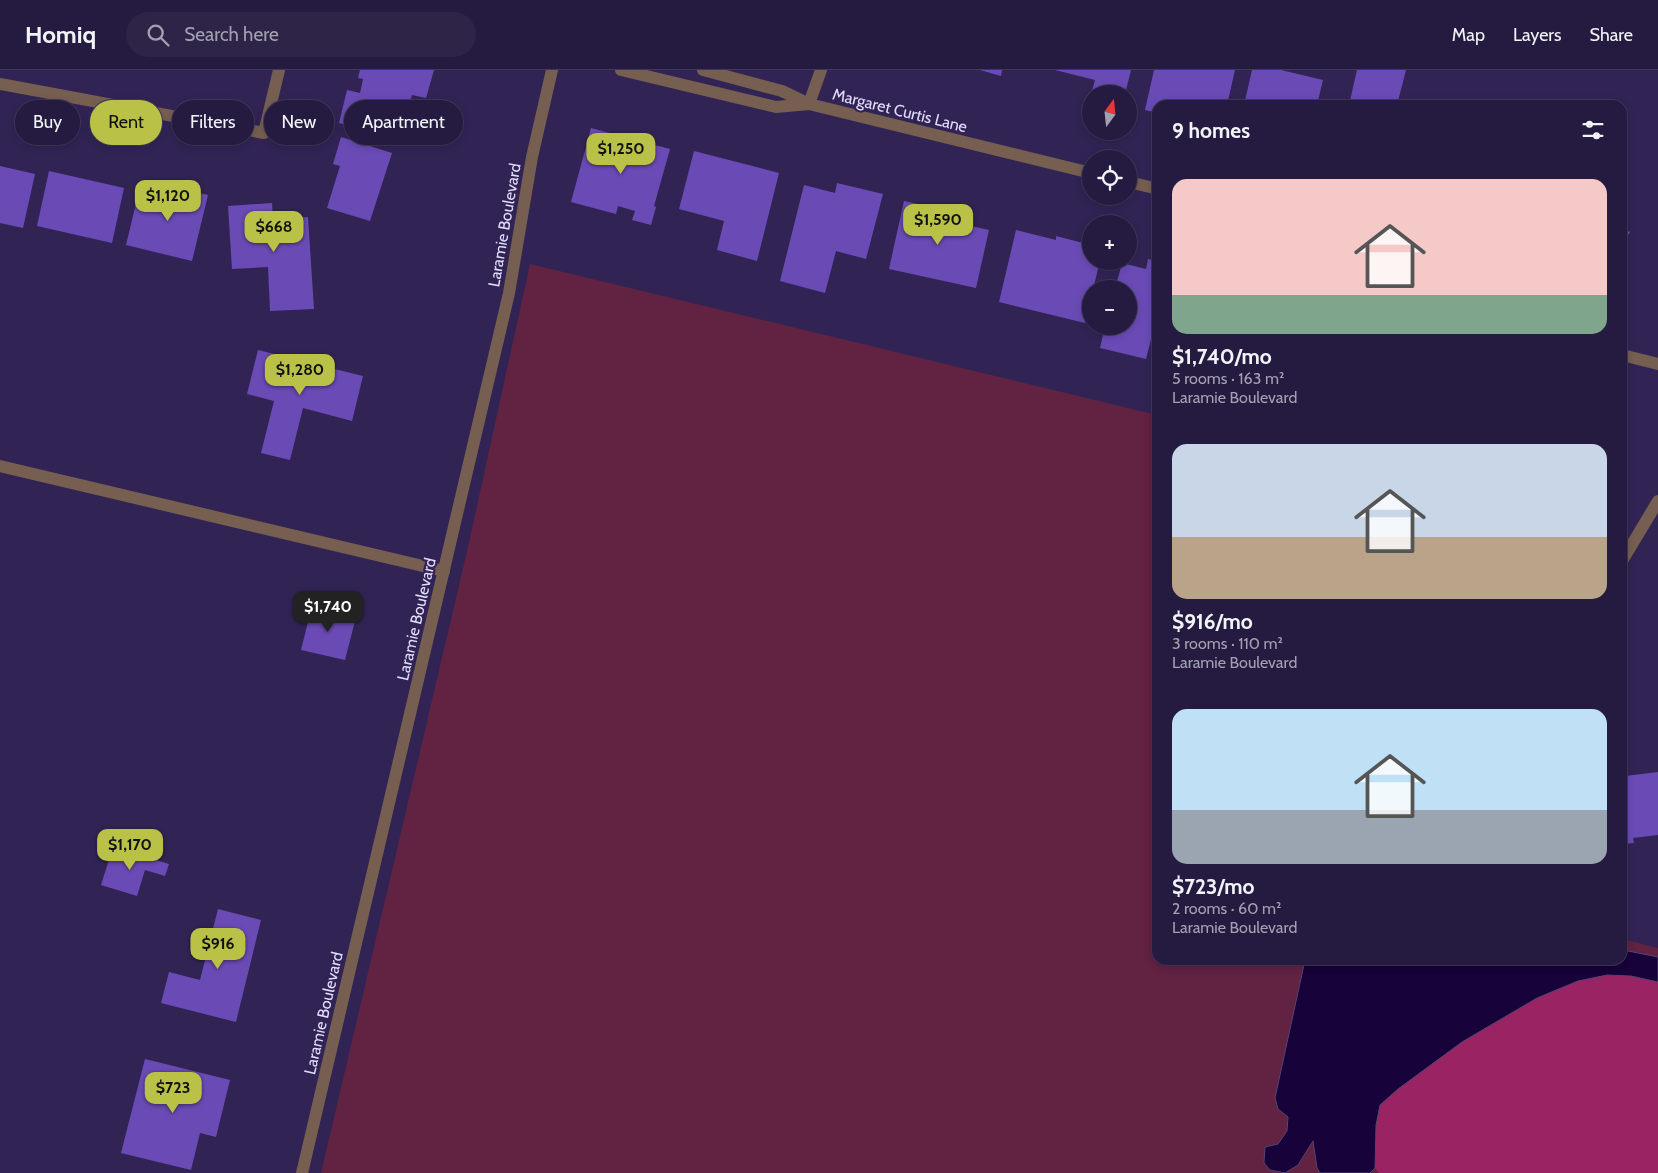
<!DOCTYPE html>
<html lang="en">
<head>
<meta charset="utf-8">
<style>
  body { margin:0; font-family:Cabin,sans-serif; background:#2d2447; color:#f1f3f6; height:100vh; display:flex; flex-direction:column; font-size:19px; white-space:nowrap }
  * { box-sizing:border-box; margin:0 }
  p { font-size:16px; color:#a3a1b1 }
  .icon { flex:none; width:28px; height:28px; fill:none; stroke:currentColor; stroke-width:2; stroke-linecap:round; stroke-linejoin:round }
  .map { position:relative; flex:1; overflow:hidden }
  .side { position:absolute; left:1152px; top:30px; width:475px; height:865px; display:flex; flex-direction:column; background:#251b40; border-radius:15px; box-shadow:0 2px 8px #0003,0 0 0 1px #423959 }
  .side>* { flex:none }
  .guide { position:absolute; left:15px; top:30px; width:475px; height:45px; display:flex; gap:10px }
  .needle { width:32px; rotate:15deg }
  .controls { position:absolute; left:1082px; top:15px; display:grid; gap:10px }
  .controls a { display:grid; place-items:center; width:55px; height:55px; border-radius:50%; background:#251b40; box-shadow:0 2px 8px #0003,0 0 0 1px #423959; font-size:25px }
  .price { position:absolute; translate:-50% -42px; padding:0 11px; border-radius:10px; background:#b9c146; color:#111; font-size:16px; line-height:32px; filter:drop-shadow(0 1px 2px #0008) }
  .price::after { content:''; position:absolute; left:50%; top:30px; width:15px; height:11px; margin-left:-8px; background:inherit; clip-path:polygon(0 0,100% 0,50% 100%) }
  .price.selected { background:#222; color:#fff }
  ul { padding:0; list-style:none }
  li { display:grid; align-content:center; gap:10px; height:265px; padding:0 20px }
  li span { display:grid; place-items:center; height:155px; border-radius:15px; color:#555 }
  li>.icon { margin-inline-start:auto }
  span .icon { width:90px; height:90px; fill:#fffc; stroke-width:1 }
  li b { font-size:21px }
  h2 { display:flex; justify-content:space-between; align-items:center; height:60px; padding:0 20px; font-size:21px }
  .chip { padding:0 18px; border-radius:22px; background:#251b40; box-shadow:0 2px 8px #0003,0 0 0 1px #423959; font-size:18px; line-height:45px }
  .chip.selected { background:#b9c146; color:#111 }
  header { display:flex; align-items:center; gap:30px; box-sizing:border-box; height:70px; padding:0 25px; background:#251b40; border-bottom:1px solid #423959 }
  header strong { font-size:24px }
  nav { display:flex; gap:28px; margin-inline-start:auto; font-size:18px }
  .search { width:350px; height:45px; background:#2d2447; display:flex; align-items:center; gap:12px; box-sizing:border-box; padding:0 18px; border-radius:28px; color:#a3a1b1; font-size:19px }
  .map>svg:first-child { display:block }
  .green { fill:#622242 }
  .forest { fill:#9a2463 }
  .water { fill:#170239; stroke:#544474 }
  .building { fill:#6a4bb6 }
  .lines { fill:none; stroke-linecap:round; stroke-linejoin:round }
  .service { stroke:#765f51; stroke-width:12 }
  .minor { stroke:#765f51; stroke-width:12 }
  .labels { text-anchor:middle; stroke-width:4.5; stroke-linejoin:round; paint-order:stroke }
  .street-label { font-size:16px; fill:#e2ddfc; stroke:#312455 }
</style>
</head>
<body>
<header>
<strong>Homiq</strong>
<div class="search"><svg class="icon" aria-label="search" viewBox="0 0 24 24"><circle cx="10" cy="10" r="6"/><path d="M15 15l6 6"/></svg>Search here</div>
<nav><a>Map</a><a>Layers</a><a>Share</a></nav>
</header>
<div class="map">
<svg width="1658" height="1103" viewBox="0 0 1658 1103">
  <rect width="100%" height="100%" fill="#312455"/>
  <path class="green" d="M530 194 1157 345 1158 890H1622L1623 869 1658 878V1103H321L468 477Z"/>
  <path class="forest" d="M1607 905 1631 906 1658 912V1103H1379L1375 1098V1083L1376 1055 1380 1035 1398 1019 1462 972 1537 928 1578 911Z"/>
  <path class="water" d="M1623 880 1658 887V912L1631 906 1607 905 1578 911 1537 928 1462 972 1398 1019 1380 1035 1376 1055 1375 1098 1370 1103H1320L1317 1098 1313 1071 1298 1095 1285 1103 1270 1100 1264 1093 1265 1077 1278 1074 1287 1061 1288 1047 1278 1039 1275 1028 1305 890H1622Z"/>
  <path class="building" d="M360 0H434L426 28 412 25 404 55 380 49 377 62 339 53 347 20 360 23 363 9 358 8Z
    M980 0H1002L1001 6Z
    M1055 0H1131L1125 24H1091L1095 10Z
    M1154 0H1235L1227 35H1158V43L1145 40Z
    M1252 0H1281L1323 10 1317 35H1244Z
    M1357 0H1406L1397 35H1349Z
    M591 58 670 79 654 136 656 137 651 155 632 150 635 141 618 136 616 144 571 132Z
    M341 67 392 83 370 151 327 138 340 96 333 94Z
    M694 81 779 103 757 191 717 180 724 151 679 139Z
    M0 96 35 104 23 158 0 153Z
    M49 101 124 118 112 173 37 156Z
    M837 113 883 124 866 189 836 181 825 223 780 211 804 115 835 123Z
    M165 115 208 125 192 191 126 175 139 121 162 126Z
    M904 131 950 141 948 151 989 160 976 218 889 199Z
    M272 133 273 149 308 147 314 239 270 241 268 197 232 199 228 136Z
    M1622 158 1630 162 1622 175Z
    M1016 160 1056 170V166L1091 175V191H1100L1093 219H1091V226L1085 253 999 232Z
    M1148 189 1158 191V251L1156 250 1146 289 1100 278 1105 256H1129V219H1115L1122 193 1146 199Z
    M258 280 363 306 352 351 303 338 290 390 261 383 274 331 247 324Z
    M312 536 356 547 345 590 301 580Z
    M1658 702V765L1633 768 1634 773 1622 774V720L1627 719 1625 706Z
    M113 777 169 794 165 806 145 800 137 826 101 815Z
    M218 839 261 850 236 952 161 933 169 902 200 910Z
    M145 989 230 1010 216 1067 200 1063 191 1100 121 1083Z"/>
  <g class="lines">
    <path class="service" d="M0 396 444 501"/>
    <path class="minor" d="M621 0 776 37 809 34
      M703 0 782 21 809 34 1091 103
      M0 14 264 63 279 0
      M809 34 821 0
      M1129 112 1158 119
      M1622 285 1658 294
      M1622 491 1658 431
      M302 1103 509 223 532 87 552 0"/>
  </g>
  <g class="labels">
    <g class="street-label">
      <text transform="translate(900 40) rotate(14)" y="6">Margaret Curtis Lane</text>
      <text transform="translate(504 155) rotate(-80)" y="6">Laramie Boulevard</text>
      <text transform="translate(416 549) rotate(-77)" y="6">Laramie Boulevard</text>
      <text transform="translate(323 943) rotate(-77)" y="6">Laramie Boulevard</text>
    </g>
  </g>
</svg>
<div class="controls">
<a><svg class="needle" viewBox="-14 -14 28 28"><path d="M0-13l5 13h-10z" fill="#e53935"/><path d="M0 13l5-13h-10z" fill="#a3a1b1"/></svg></a>
<a><svg class="icon" aria-label="locate" viewBox="0 0 24 24"><circle cx="12" cy="12" r="6"/><path d="M12 2v4M12 18v4M2 12h4M18 12h4"/></svg></a>
<a>+</a>
<a>−</a>
</div>
<b class="price" style="left:621px;top:105px">$1,250</b>
<b class="price" style="left:168px;top:152px">$1,120</b>
<b class="price" style="left:938px;top:176px">$1,590</b>
<b class="price" style="left:274px;top:183px">$668</b>
<b class="price" style="left:300px;top:326px">$1,280</b>
<b class="price selected" style="left:328px;top:563px">$1,740</b>
<b class="price" style="left:130px;top:801px">$1,170</b>
<b class="price" style="left:218px;top:900px">$916</b>
<b class="price" style="left:173px;top:1044px">$723</b>
<div class="guide">
<a class="chip">Buy</a>
<a class="chip selected">Rent</a>
<a class="chip">Filters</a>
<a class="chip">New</a>
<a class="chip">Apartment</a>
</div>
<section class="side">
<h2>9 homes<svg class="icon" aria-label="filters" viewBox="0 0 24 24"><path d="M4 7h16M4 17h16"/><circle cx="9" cy="7" r="2"/><circle cx="15" cy="17" r="2"/></svg></h2>
<ul>
<li><span style="background:linear-gradient(#f6c9c9 75%,#7fa58c 0)"><svg class="icon" aria-label="home" viewBox="0 0 24 24"><path d="M3 11l9-7 9 7M6 9v11h12V9"/></svg></span><div><b>$1,740/mo</b><p>5 rooms · 163 m²</p><p>Laramie Boulevard</p></div></li>
<li><span style="background:linear-gradient(#c9d6e8 60%,#b9a48a 0)"><svg class="icon" aria-label="home" viewBox="0 0 24 24"><path d="M3 11l9-7 9 7M6 9v11h12V9"/></svg></span><div><b>$916/mo</b><p>3 rooms · 110 m²</p><p>Laramie Boulevard</p></div></li>
<li><span style="background:linear-gradient(#bfe0f5 65%,#9aa5b1 0)"><svg class="icon" aria-label="home" viewBox="0 0 24 24"><path d="M3 11l9-7 9 7M6 9v11h12V9"/></svg></span><div><b>$723/mo</b><p>2 rooms · 60 m²</p><p>Laramie Boulevard</p></div></li>
</ul>
</section>
</div>
</body>
</html>
